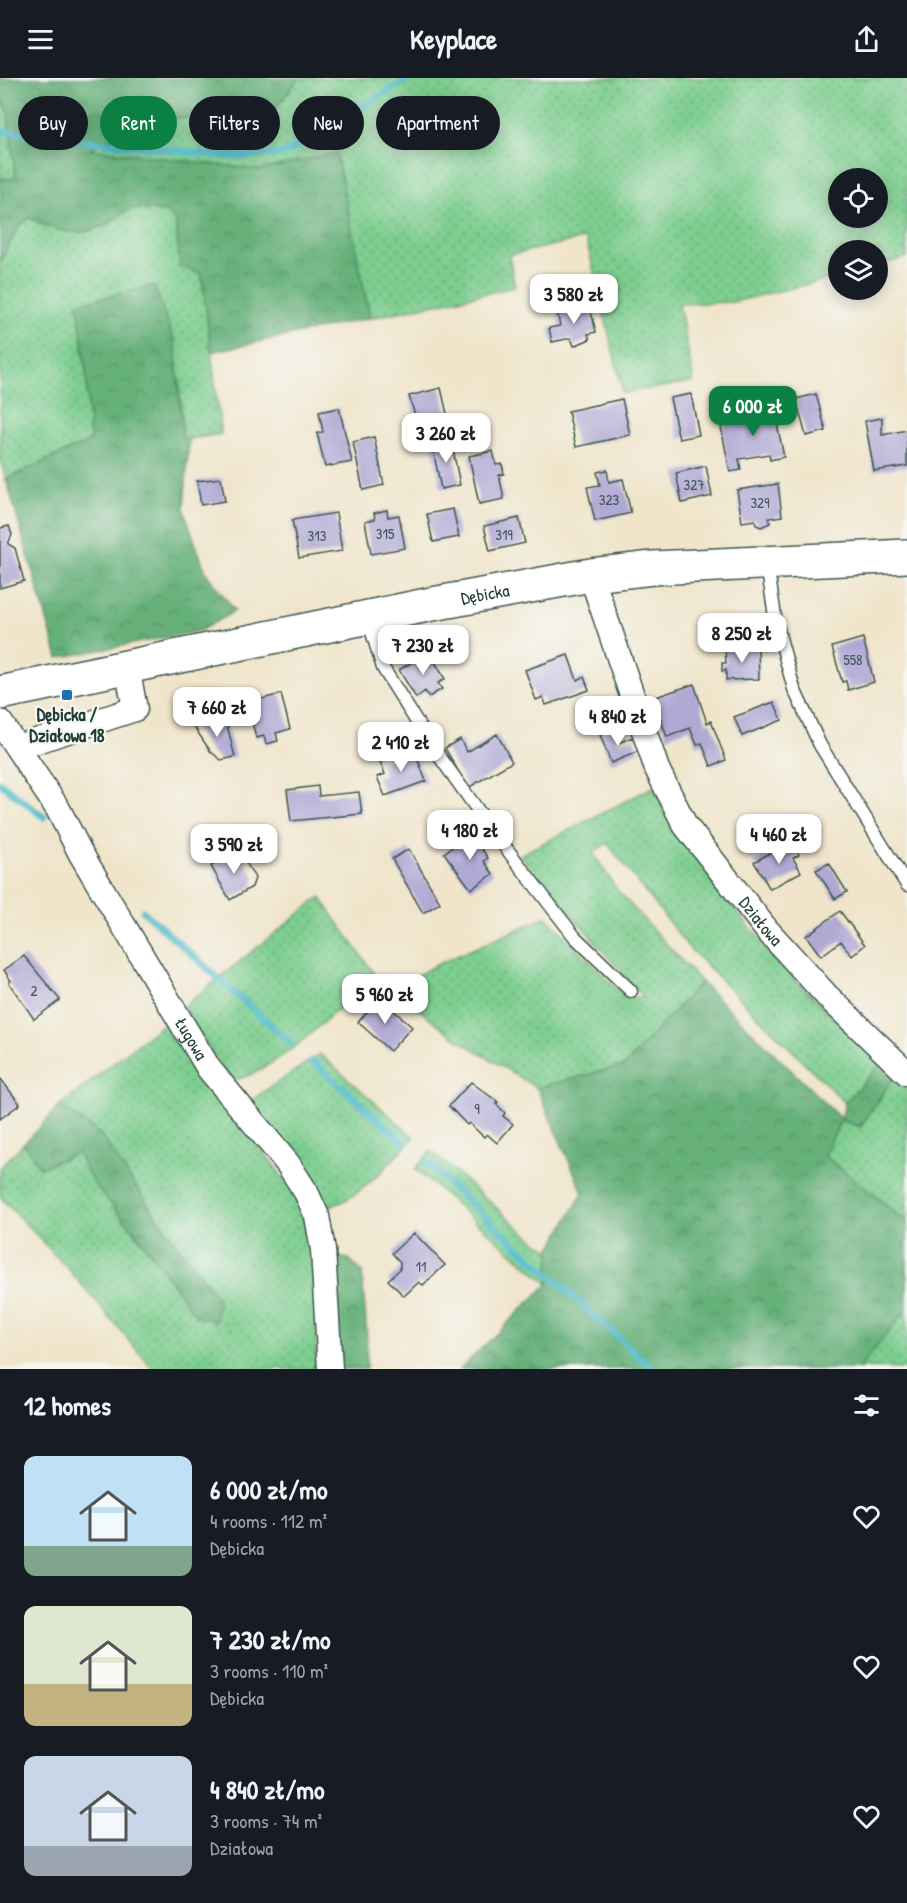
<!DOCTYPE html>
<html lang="en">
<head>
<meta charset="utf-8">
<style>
  body { margin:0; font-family:"Patrick Hand",sans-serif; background:#20242c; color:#f1f3f6; height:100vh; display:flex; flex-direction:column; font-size:22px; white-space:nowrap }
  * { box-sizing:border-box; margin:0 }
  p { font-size:20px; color:#9ea1a6 }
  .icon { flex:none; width:33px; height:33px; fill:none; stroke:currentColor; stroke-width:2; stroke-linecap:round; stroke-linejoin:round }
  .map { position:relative; height:1291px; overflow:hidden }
  .sheet { display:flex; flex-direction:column; background:#171b24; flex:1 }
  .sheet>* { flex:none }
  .top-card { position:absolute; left:18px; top:18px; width:600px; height:54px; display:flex; gap:12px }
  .tools { position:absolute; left:828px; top:90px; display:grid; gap:12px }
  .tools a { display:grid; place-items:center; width:60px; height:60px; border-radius:50%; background:#171b24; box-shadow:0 3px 15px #0003; font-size:30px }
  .price { position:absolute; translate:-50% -51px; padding:0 14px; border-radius:12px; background:#fff; color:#222; font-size:20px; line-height:39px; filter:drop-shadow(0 2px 3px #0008) }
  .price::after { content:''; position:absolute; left:50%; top:36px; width:18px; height:14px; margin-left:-9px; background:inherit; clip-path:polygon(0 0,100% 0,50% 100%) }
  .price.active { background:#0b8043; color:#fff }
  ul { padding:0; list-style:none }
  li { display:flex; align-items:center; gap:18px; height:150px; padding:0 24px }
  li span { display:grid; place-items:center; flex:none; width:168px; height:120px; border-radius:12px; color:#555 }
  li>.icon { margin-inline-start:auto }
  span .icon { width:72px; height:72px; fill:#fffc; stroke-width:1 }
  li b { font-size:26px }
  h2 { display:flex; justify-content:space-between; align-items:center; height:72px; padding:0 24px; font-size:26px }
  .pill { padding:0 21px; border-radius:27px; background:#171b24; box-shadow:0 3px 15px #0003; font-size:21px; line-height:54px }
  .pill.active { background:#0b8043; color:#fff }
  header { display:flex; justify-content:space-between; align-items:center; height:78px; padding:0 24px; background:#171b24; font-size:27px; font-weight:800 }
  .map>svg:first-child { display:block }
  .grass { fill:url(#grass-dots); stroke:#4e8662; stroke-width:1.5; fill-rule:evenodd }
  .forest { fill:url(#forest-crowns); stroke:#427757; stroke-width:1.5 }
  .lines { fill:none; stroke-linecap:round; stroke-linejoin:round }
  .stream { stroke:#4fbbc9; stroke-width:7 }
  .building { fill:#b0a9d4 }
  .lane-casing { stroke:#3e564b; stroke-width:15 }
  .street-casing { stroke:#3e564b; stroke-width:27 }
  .secondary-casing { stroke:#3e564b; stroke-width:36 }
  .lane { stroke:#fff; stroke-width:12 }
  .street { stroke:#fff; stroke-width:24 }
  .secondary { stroke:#fff; stroke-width:33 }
  .poi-dot { fill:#1f6fb2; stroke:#f6f6f2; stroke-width:2 }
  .labels { text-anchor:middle; stroke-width:4.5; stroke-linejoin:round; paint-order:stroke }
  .number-label { font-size:15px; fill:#43585c }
  .street-label { font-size:18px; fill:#1f3d34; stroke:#f6f6f2 }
  .poi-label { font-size:18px; font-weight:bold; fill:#1f3d34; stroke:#f6f6f2 }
</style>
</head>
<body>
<header><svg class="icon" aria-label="menu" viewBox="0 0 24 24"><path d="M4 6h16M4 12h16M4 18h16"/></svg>Keyplace<svg class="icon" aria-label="share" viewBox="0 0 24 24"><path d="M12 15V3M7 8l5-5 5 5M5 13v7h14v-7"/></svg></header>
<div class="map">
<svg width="907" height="1291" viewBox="0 0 907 1291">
  <defs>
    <pattern id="grass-dots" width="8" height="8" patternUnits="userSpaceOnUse" patternTransform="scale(1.5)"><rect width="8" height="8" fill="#7dce8f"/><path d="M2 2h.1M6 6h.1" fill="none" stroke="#66a876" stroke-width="1.8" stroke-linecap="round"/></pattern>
    <pattern id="forest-crowns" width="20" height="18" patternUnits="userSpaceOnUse" patternTransform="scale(1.5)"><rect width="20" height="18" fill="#66b17a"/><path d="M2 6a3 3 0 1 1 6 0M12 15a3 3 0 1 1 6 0" fill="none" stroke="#539165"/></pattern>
  </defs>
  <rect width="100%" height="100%" fill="#f6f6f2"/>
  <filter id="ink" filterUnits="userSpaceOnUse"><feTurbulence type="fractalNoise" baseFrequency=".0167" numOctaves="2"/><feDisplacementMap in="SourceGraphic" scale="12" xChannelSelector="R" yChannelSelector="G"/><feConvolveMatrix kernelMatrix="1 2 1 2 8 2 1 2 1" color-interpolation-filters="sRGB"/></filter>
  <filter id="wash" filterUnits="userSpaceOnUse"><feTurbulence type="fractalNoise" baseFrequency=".008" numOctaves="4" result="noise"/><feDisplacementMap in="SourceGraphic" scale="24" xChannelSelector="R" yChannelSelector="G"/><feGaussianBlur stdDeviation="1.35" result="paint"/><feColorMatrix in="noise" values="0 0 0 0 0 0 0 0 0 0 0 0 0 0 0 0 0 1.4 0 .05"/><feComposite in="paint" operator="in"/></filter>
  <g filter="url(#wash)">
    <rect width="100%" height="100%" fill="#f0e5cb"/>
    <path class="grass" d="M299 0H907V179L878 188V172H838V199L733 224 679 226 694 304 623 315 586 160 509 177 515 209 370 240 336 75 260 92 89 71 153 41 271 36ZM838 100H878V140H838Z
      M0 17 7 30 16 100 0 102Z
      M131 130 168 134 176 144 180 189 202 196 221 356 183 362 179 300 78 225 86 293 90 363 6 401 0 381V184L19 148 29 140 48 149H104Z
      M653 709 718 812 793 899 881 985 845 1025 690 871 607 765 593 775 617 812 701 904 625 987 537 1010 456 960 392 911 436 887 546 839 626 920 643 919 520 777Z
      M320 819 375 897C339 929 277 995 230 1003L183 929Z
      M169 941 305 1131 317 1187 316 1291H153L71 1194 0 1119V1090L24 1065 40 1090 77 1075C113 1140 162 1175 218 1221L172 1161 100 1056 60 1028Z
      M320 976 414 1059C393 1082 357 1125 325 1129L247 1025Z
      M893 1000 907 1011V1144L824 1077 841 1042 861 1049Z
      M431 1073 534 1162 550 1172 548 1206 415 1091Z
      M907 1231V1291L857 1290Z"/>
    <path class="forest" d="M0 0H299L271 36 153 41 90 71 260 92 336 75 370 240 211 274 202 196 180 189 176 144 167 134 131 130C90 159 75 162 29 140L19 148 0 184V102L16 100 7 30 0 17Z
      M154 208 175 265 183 362 189 361 184 432 206 495 235 533 199 553 58 580 6 401 90 363 86 293 78 225Z
      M701 904 841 1041 845 1025 881 985 893 1000 860 1049 841 1042 824 1077 907 1144V1231L859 1291H460L548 1206 550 1172 583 1115 537 1010 625 987Z
      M60 1028 100 1056 172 1161 218 1221 216 1243 197 1239 131 1149 94 1106 77 1075 40 1090 24 1065Z
      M336 1179 349 1181 362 1194 367 1258 366 1291H337Z"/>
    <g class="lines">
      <path class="stream" d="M0 53 235 79 284 76 410 0
        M0 705 44 739
        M143 833 290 964
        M312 983 405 1065
        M425 1084 653 1291"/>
    </g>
    <g id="blocks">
      <path class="building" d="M589 225 596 254 588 256 590 261 574 268 571 260 552 264 549 250 560 248 557 233Z
        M441 310 447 336 443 337 445 347 423 352 419 336 415 337 409 318Z
        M691 316 699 357 679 361 670 320Z
        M816 316 826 353 806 358 796 321Z
        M622 321 630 357 576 369 568 333Z
        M773 327 784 379 770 382 769 376 739 381 741 392 730 394 721 349 744 344 742 333Z
        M339 330 352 384 325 389 317 355 323 354 319 334Z
        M882 340V357L907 352V388L874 393 865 343Z
        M374 359 384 407 363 412 353 364Z
        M451 362 460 407 441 411 432 366Z
        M493 373 496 387 502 386 504 396 499 397 504 421 479 426 469 378Z
        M706 388 712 418 682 425 676 395Z
        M607 392 609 404 623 401 631 435 595 443 587 409 600 407 597 394Z
        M221 400 225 423 201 427 197 403Z
        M778 406 782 438 769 440 770 445 761 449 756 447 755 442 742 444 737 412Z
        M453 431 459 459 433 464 427 436Z
        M387 432 388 439 399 437 405 470 371 476 365 443 375 441 374 435Z
        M336 435 342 473 299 480 292 442Z
        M519 440 525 465 490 473 484 448Z
        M9 448 12 457 8 466 15 470 24 503 0 510V450Z
        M863 560 874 604 848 612 846 603 842 604 832 569Z
        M758 570 759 601 726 602V592L722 593V585H726L725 571Z
        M429 574 445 601 438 605 442 611 429 619 425 613 416 620 399 592Z
        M568 577 577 602 584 599 589 612 546 627 543 619 536 622 525 592Z
        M694 606 707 645 711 643 726 682 711 688 702 665 697 667 690 650 667 659 653 620Z
        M281 616 290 651 276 655 278 663 266 666 264 658 256 660 247 625Z
        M774 624 782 642 742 658 734 639Z
        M225 639 235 679 221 682 211 674 194 649Z
        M613 652 618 665 633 659 639 673 611 685 600 657Z
        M497 656 512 684 468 710 445 670 460 661 467 674Z
        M414 672 426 703 385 718 377 699 385 696 380 684Z
        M318 708 319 718 359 714 362 736 291 743 287 712Z
        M471 756 488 780 484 783 493 796 471 811 444 775Z
        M791 763 799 777 793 780 801 794 770 811 754 784Z
        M409 771 440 825 423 835 392 781Z
        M239 772 255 800 252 809 230 822 211 788Z
        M829 785 847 814 835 821 816 792Z
        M840 833 865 867 852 878 841 863 821 878 806 858Z
        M24 878 60 922 34 941 9 905 11 903 4 892Z
        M380 920 412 949 390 973 358 944Z
        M0 1000 20 1026 0 1041Z
        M471 1004 498 1024 496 1026 505 1035 503 1038 513 1046 497 1065 487 1056 484 1059 469 1045 467 1047 449 1028Z
        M414 1155 445 1187 423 1207 419 1204 404 1218 388 1202 400 1191V1184L392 1175Z"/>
    </g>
  </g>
  <g filter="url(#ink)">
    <use href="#blocks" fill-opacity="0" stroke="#3e564b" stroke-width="1.5"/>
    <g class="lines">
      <g class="lane-casing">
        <path id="lane" d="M767 486 776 545 794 611 820 667 907 807
          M368 541 383 590 432 668 492 752 575 859 631 913"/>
      </g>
      <g class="street-casing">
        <g id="street">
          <path id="s1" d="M591 497 657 691 685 747 766 851 828 919 907 995"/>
          <path id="s2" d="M0 644 58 731 81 776 209 991 288 1086 306 1114 317 1138 323 1172 330 1291"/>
          <path d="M18 669 135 631 127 589"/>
        </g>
      </g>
      <g class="secondary-casing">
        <g id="secondary">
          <path id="s3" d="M0 615 427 527 591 497 653 490 907 478"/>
        </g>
      </g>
      <use href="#lane" class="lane"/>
      <use href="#street" class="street"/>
      <use href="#secondary" class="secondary"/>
    </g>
  </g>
  <rect class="poi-dot" x="61" y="611" width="12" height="12" rx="3"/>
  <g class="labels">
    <g class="number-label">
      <text x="694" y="412">327</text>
      <text x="609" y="427">323</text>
      <text x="760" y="430">329</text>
      <text x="385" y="461">315</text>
      <text x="504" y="462">319</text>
      <text x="317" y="463">313</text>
      <text x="853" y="587">558</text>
      <text x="34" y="918">2</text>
      <text x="477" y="1036">9</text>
      <text x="421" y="1194">11</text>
    </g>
    <g class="street-label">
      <text dy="6" stroke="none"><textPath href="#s3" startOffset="495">Dębicka</textPath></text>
      <text dy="6" stroke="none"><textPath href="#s1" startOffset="390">Działowa</textPath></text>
      <text dy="6" stroke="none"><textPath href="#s2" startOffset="370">Ługowa</textPath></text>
    </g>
    <g class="poi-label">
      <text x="67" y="643">Dębicka /<tspan x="67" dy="21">Działowa 18</tspan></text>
    </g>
  </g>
</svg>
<div class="tools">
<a><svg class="icon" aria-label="locate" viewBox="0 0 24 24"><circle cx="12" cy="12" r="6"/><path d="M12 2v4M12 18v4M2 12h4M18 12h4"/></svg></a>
<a><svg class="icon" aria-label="layers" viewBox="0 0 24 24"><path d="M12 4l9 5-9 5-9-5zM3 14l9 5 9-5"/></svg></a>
</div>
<b class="price" style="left:574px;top:247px">3 580 zł</b>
<b class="price active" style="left:753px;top:359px">6 000 zł</b>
<b class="price" style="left:446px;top:386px">3 260 zł</b>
<b class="price" style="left:742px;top:586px">8 250 zł</b>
<b class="price" style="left:423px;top:598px">7 230 zł</b>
<b class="price" style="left:217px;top:660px">7 660 zł</b>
<b class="price" style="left:618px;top:669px">4 840 zł</b>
<b class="price" style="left:401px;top:695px">2 410 zł</b>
<b class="price" style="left:470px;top:783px">4 180 zł</b>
<b class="price" style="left:779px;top:787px">4 460 zł</b>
<b class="price" style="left:234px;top:797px">3 590 zł</b>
<b class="price" style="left:385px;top:947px">5 960 zł</b>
<div class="top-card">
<a class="pill">Buy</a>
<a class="pill active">Rent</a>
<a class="pill">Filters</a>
<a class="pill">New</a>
<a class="pill">Apartment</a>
</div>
</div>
<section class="sheet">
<h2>12 homes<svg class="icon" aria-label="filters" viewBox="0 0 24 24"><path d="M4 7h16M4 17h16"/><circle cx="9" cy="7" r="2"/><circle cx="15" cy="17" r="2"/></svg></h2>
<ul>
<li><span style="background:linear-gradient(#bfe0f5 75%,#7fa58c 0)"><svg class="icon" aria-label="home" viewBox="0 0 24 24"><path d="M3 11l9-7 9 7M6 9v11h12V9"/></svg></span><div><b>6 000 zł/mo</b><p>4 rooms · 112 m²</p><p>Dębicka</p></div><svg class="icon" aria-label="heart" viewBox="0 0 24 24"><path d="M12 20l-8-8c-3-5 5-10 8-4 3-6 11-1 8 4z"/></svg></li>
<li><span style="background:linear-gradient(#dfe7d0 65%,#c2b280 0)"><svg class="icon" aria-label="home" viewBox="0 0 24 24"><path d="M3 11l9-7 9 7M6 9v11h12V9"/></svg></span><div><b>7 230 zł/mo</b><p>3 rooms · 110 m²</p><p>Dębicka</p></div><svg class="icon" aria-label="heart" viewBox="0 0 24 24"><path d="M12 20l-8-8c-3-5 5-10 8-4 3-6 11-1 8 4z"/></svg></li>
<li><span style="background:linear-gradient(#c9d6e8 75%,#9aa5b1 0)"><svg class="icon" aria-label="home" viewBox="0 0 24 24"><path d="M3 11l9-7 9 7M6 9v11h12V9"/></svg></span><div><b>4 840 zł/mo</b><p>3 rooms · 74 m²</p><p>Działowa</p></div><svg class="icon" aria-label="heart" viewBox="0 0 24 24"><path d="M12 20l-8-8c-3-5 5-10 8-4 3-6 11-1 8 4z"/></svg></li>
</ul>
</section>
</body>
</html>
